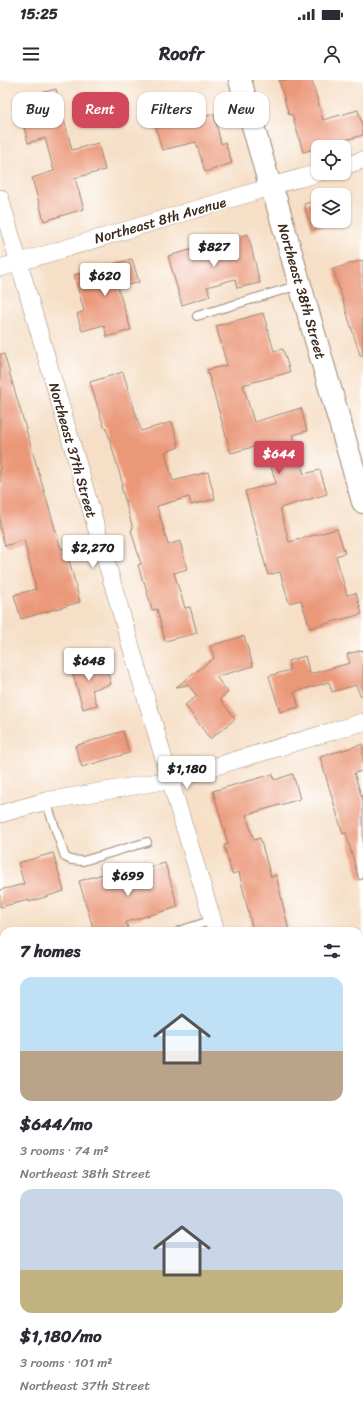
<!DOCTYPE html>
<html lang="en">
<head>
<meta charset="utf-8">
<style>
  body { margin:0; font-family:Sriracha,sans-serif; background:#f2f2f3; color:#2b2b33; height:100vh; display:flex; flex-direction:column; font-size:15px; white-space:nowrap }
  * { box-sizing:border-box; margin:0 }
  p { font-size:13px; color:#7c7c81 }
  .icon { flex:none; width:22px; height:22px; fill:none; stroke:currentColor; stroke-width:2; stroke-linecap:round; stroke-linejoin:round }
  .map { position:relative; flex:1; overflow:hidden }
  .sheet { position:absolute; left:0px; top:847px; width:363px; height:480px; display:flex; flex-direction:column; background:#fff; border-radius:12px 12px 0 0; box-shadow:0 1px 3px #0004 }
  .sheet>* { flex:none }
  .hud { position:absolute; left:12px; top:12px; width:339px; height:36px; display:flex; gap:8px }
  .buttons { position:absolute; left:311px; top:60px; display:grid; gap:8px }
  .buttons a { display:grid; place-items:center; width:40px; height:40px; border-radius:8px; background:#fff; box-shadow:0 1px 3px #0004; font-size:20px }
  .price { position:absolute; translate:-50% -34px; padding:0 9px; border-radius:4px; background:#fff; color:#222; font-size:13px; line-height:26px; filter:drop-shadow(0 1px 2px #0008) }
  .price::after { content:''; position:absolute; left:50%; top:24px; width:12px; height:9px; margin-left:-6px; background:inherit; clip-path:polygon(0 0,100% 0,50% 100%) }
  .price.on { background:#d1495b; color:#fff }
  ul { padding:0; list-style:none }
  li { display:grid; align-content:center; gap:8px; height:212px; padding:0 20px }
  li span { display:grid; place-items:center; height:124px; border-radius:12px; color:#555 }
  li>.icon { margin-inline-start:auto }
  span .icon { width:72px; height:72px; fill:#fffc; stroke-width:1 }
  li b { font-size:17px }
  h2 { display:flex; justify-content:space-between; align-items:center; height:48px; padding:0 20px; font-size:17px }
  .tag { padding:0 14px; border-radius:12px; background:#fff; box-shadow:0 1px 3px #0004; font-size:14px; line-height:36px }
  .tag.on { background:#d1495b; color:#fff }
  .status { display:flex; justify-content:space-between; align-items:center; height:28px; padding:0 20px; background:#fff; direction:ltr }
  .status svg { height:11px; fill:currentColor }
  header { display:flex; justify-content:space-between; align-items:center; height:52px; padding:0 20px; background:#fff; font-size:18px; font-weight:700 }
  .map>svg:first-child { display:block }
  .building { fill:#eb9879 }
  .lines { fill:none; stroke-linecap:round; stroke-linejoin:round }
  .lane-casing { stroke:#988472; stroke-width:10 }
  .street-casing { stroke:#988472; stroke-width:18 }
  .secondary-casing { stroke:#988472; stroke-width:24 }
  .lane { stroke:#fff; stroke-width:8 }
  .street { stroke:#fff; stroke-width:17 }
  .secondary { stroke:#fff; stroke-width:22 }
  .labels { text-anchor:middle; stroke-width:3.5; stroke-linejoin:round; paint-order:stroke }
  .street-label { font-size:14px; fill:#3b2a1e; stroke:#fff }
</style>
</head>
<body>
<div class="status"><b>15:25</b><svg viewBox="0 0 49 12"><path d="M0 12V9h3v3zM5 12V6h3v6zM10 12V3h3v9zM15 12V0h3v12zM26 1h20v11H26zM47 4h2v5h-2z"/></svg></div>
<header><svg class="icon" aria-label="menu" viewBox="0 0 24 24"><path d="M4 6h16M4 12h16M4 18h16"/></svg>Roofr<svg class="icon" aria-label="person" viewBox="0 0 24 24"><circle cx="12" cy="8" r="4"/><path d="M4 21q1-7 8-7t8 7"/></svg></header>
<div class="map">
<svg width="363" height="1327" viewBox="0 0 363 1327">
  <rect width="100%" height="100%" fill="#fff"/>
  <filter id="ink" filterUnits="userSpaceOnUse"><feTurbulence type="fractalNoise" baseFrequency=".025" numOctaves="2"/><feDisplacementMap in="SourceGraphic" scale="8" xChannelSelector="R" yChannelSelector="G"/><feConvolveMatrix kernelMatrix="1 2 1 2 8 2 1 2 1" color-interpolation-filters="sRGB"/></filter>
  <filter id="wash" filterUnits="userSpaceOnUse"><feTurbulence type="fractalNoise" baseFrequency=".012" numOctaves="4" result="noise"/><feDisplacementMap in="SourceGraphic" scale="16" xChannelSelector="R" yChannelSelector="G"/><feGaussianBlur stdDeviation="0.9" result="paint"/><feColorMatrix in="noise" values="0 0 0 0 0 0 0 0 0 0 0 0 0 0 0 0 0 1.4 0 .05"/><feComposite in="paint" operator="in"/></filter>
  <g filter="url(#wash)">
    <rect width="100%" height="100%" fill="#f6dfc6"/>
    <g id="blocks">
      <path class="building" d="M279 0H312L323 40 358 30 363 48V55L322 67H318V68L303 72 292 34 289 35Z
        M56 9 72 70 98 63 105 90 75 98 84 129 44 141 32 98 54 91 45 58 28 63 20 31 28 29 25 17Z
        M214 34 221 64 225 62 232 83 205 92 196 62 162 70 156 48Z
        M318 120V141H343L312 150 304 124Z
        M248 154 260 203 237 208 235 199 207 207 210 216 182 225 168 176Z
        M132 179 139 202 118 208 131 250 107 257 104 245 82 251 77 234 84 231 74 195Z
        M363 180V275H360L333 189Z
        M263 233 274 271 283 269 290 292 243 305 254 342 301 328 307 351 293 355 304 394 320 390 327 414 280 428 289 462 337 449 345 473 336 476 347 515 356 513 362 534 310 548 301 520 289 523 280 492 268 495 245 411 276 403 264 364 231 373 207 290 227 285 216 246Z
        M0 274H4L61 469 66 468 80 522 21 539 14 515 36 509 24 460 5 466 0 448Z
        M123 292 141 351 172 342 179 367 165 372 173 401 208 392 215 419 191 425 189 417 157 426 168 465 180 461 187 489 174 493 185 528 190 527 197 553 165 561 157 529 152 530 144 501 143 502 138 485 141 484 131 450 133 449 121 406 123 405 106 347H104L90 302Z
        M244 556 253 586 216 597 228 612 220 619 235 639 210 659 185 625 197 616 188 605 176 607 214 578 210 566Z
        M363 570V615H360L356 605 332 612 329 602 294 612 299 627 280 632 269 596 290 590 288 581 305 576 310 594 350 583 347 574Z
        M91 581 94 590 106 586 111 604 92 610 97 625 83 629 71 587Z
        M123 651 129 673 82 687 75 666Z
        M363 664V691L354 693 363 721V799L359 800 346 753 343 754 320 677Z
        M273 694 274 700 293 694 300 719 246 735 254 760 260 758 271 797 276 795 289 851H253L239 792 232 794 224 765 228 764 213 711Z
        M53 773 64 811 29 822V820L0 827V810L24 804 18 783Z
        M165 783 178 827 126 842 129 851H94L79 801 103 794 104 800Z"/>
    </g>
  </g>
  <g filter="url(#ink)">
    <use href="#blocks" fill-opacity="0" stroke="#988472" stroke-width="1"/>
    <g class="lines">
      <g class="lane-casing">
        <path id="lane" d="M197 236 299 205
          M46 721 65 777 71 780 83 781 147 762
          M179 851 213 840
          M28 1323 29 1327"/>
      </g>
      <g class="street-casing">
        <path id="street" d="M344 86 363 80
          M0 118 170 700 216 851
          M0 188 257 111C276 103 299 99 319 93
          M0 734 46 721 170 700 363 642
          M0 1039 4 1053
          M359 1183 363 1182
          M0 1286 4 1285
          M359 1319 361 1327
          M85 1323 86 1327"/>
      </g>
      <g class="secondary-casing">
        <path id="secondary" d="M240 0 270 106 276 120 300 205 363 422"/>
      </g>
      <use href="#lane" class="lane"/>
      <use href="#street" class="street"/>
      <use href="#secondary" class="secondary"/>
    </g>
  </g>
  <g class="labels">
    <g class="street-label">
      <text transform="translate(160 140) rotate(-16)" y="5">Northeast 8th Avenue</text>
      <text transform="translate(302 211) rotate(74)" y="5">Northeast 38th Street</text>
      <text transform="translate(73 370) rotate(74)" y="5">Northeast 37th Street</text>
    </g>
  </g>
</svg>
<div class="buttons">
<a><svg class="icon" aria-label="locate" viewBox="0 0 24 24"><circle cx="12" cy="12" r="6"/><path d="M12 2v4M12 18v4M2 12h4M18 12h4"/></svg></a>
<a><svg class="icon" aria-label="layers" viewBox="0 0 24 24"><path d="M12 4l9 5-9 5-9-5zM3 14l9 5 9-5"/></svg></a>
</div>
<b class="price" style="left:214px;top:188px">$827</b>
<b class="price" style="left:105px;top:217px">$620</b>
<b class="price on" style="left:279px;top:395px">$644</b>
<b class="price" style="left:93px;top:489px">$2,270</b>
<b class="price" style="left:89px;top:602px">$648</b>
<b class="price" style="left:187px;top:710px">$1,180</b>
<b class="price" style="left:128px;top:817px">$699</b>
<div class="hud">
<a class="tag">Buy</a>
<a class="tag on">Rent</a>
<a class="tag">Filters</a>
<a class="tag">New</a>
</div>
<section class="sheet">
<h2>7 homes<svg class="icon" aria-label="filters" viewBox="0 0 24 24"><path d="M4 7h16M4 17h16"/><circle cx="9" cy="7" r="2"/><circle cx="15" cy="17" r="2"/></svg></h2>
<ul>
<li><span style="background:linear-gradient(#bfe0f5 60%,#b9a48a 0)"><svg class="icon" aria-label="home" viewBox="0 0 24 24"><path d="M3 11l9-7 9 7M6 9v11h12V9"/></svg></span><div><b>$644/mo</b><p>3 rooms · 74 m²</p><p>Northeast 38th Street</p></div></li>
<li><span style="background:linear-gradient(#c9d6e8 65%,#c2b280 0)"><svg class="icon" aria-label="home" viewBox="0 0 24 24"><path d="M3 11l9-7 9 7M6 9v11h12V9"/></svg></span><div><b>$1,180/mo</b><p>3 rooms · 101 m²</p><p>Northeast 37th Street</p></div></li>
</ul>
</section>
</div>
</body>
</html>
